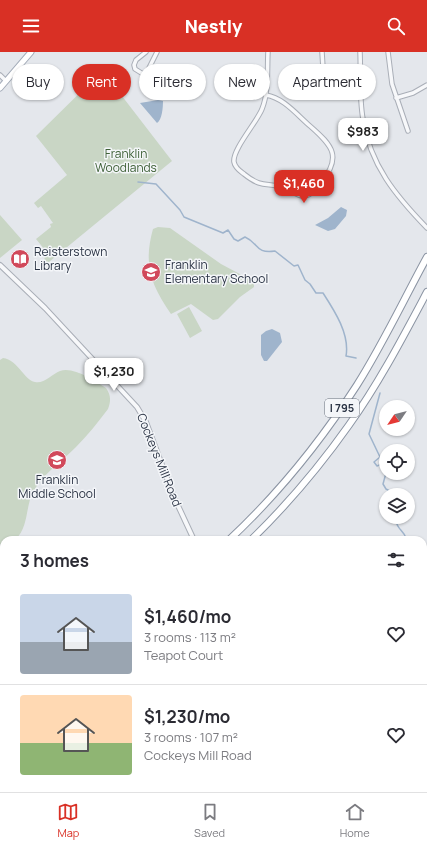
<!DOCTYPE html>
<html lang="en">
<head>
<meta charset="utf-8">
<style>
  body { margin:0; font-family:Manrope,sans-serif; background:#f7f7f7; color:#2b2b33; height:100vh; display:flex; flex-direction:column; font-size:15px; white-space:nowrap }
  * { box-sizing:border-box; margin:0 }
  p { font-size:13px; color:#7c7c81 }
  .icon { flex:none; width:22px; height:22px; fill:none; stroke:currentColor; stroke-width:2; stroke-linecap:round; stroke-linejoin:round }
  .map { position:relative; flex:1; overflow:hidden }
  .side { position:absolute; left:0px; top:484px; width:427px; height:256px; display:flex; flex-direction:column; background:#fff; border-radius:12px 12px 0 0; box-shadow:0 1px 3px #0004 }
  .side>* { flex:none }
  .hud { position:absolute; left:12px; top:12px; width:403px; height:36px; display:flex; gap:8px }
  .needle { width:26px; rotate:235deg }
  .fabs { position:absolute; left:379px; top:348px; display:grid; gap:8px }
  .fabs a { display:grid; place-items:center; width:36px; height:36px; border-radius:50%; background:#fff; box-shadow:0 1px 3px #0004; font-size:20px }
  .price { position:absolute; translate:-50% -34px; padding:0 9px; border-radius:8px; background:#fff; color:#222; font-size:13px; line-height:26px; filter:drop-shadow(0 1px 2px #0008) }
  .price::after { content:''; position:absolute; left:50%; top:24px; width:12px; height:9px; margin-left:-6px; background:inherit; clip-path:polygon(0 0,100% 0,50% 100%) }
  .price.current { background:#d93025; color:#fff }
  ul { padding:0; list-style:none }
  li { display:flex; align-items:center; gap:12px; height:100px; padding:0 20px }
  li+li { border-top:1px solid #e1e1e2 }
  li span { display:grid; place-items:center; flex:none; width:112px; height:80px; border-radius:4px; color:#555 }
  li>.icon { margin-inline-start:auto }
  span .icon { width:48px; height:48px; fill:#fffc; stroke-width:1 }
  li b { font-size:17px }
  h2 { display:flex; justify-content:space-between; align-items:center; height:48px; padding:0 20px; font-size:17px }
  .pill { padding:0 14px; border-radius:18px; background:#fff; box-shadow:0 1px 3px #0004; font-size:14px; line-height:36px }
  .pill.current { background:#d93025; color:#fff }
  header { display:flex; justify-content:space-between; align-items:center; height:52px; padding:0 20px; background:#d93025; color:#fff; font-size:18px; font-weight:800 }
  .tabs { display:flex; justify-content:space-around; align-items:center; height:56px; border-top:1px solid #e1e1e2; background:#fff; font-size:11px; color:#7c7c81 }
  .tabs a { display:grid; justify-items:center; gap:2px }
  .tabs .current { color:#d93025 }
  .map>svg:first-child { display:block }
  .green { fill:#c9d6c5 }
  .water { fill:#9fb4cc }
  .lines { fill:none; stroke-linecap:round; stroke-linejoin:round }
  .stream { stroke:#9fb4cc; stroke-width:1.5 }
  .minor-casing { stroke:#a9aeb7; stroke-width:5.5 }
  .tertiary-casing { stroke:#a9aeb7; stroke-width:6 }
  .primary-casing { stroke:#a3abb8; stroke-width:7 }
  .motorway-casing { stroke:#8b94a3; stroke-width:8 }
  .minor { stroke:#f7f8fa; stroke-width:3.5 }
  .tertiary { stroke:#f7f8fa; stroke-width:4 }
  .primary { stroke:#fff; stroke-width:5 }
  .motorway { stroke:#fff; stroke-width:6 }
  .labels { text-anchor:middle; stroke-width:3; stroke-linejoin:round; paint-order:stroke }
  .shield { fill:#f4f6f9; stroke:#676e7b; stroke-width:1 }
  .shield-label { font-size:11px; font-weight:bold; fill:#2b3445 }
  .park-label { font-size:12px; fill:#3f6138; stroke:#f4f6f9 }
  .poi-label { font-size:12px; fill:#2b3445; stroke:#f4f6f9; text-anchor:start }
  .street-label { font-size:12px; fill:#2b3445; stroke:#f4f6f9 }
</style>
</head>
<body>
<header><svg class="icon" aria-label="menu" viewBox="0 0 24 24"><path d="M4 6h16M4 12h16M4 18h16"/></svg>Nestly<svg class="icon" aria-label="search" viewBox="0 0 24 24"><circle cx="10" cy="10" r="6"/><path d="M15 15l6 6"/></svg></header>
<div class="map">
<svg width="427" height="740" viewBox="0 0 427 740">
  <rect width="100%" height="100%" fill="#e4e7ec"/>
  <path class="green" d="M101 20 105 22 172 109 44 214 45 198 36 187 51 175 50 172 53 171 41 154 38 156 34 151 67 123 36 84Z
    M0 163 22 188 0 206Z
    M158 175 170 176 221 212 251 228 254 231V235L240 245 218 267 213 268 191 252 171 262C151 233 143 213 153 177Z
    M189 255 202 279 190 286 177 262Z
    M3 306C18 308 24 328 35 330 44 332 52 322 60 319 73 314 95 329 106 336 111 343 111 349 108 357 98 370 88 383 76 395 62 409 43 422 33 440 25 456 29 475 15 488H4V493L0 492V308Z"/>
  <path class="water" d="M158 48 163 49C163 56 162 68 157 71L140 51Z
    M341 155 347 158 346 164 335 177 328 179 315 173 328 166Z
    M272 277 280 281 282 290 267 309H264L261 303V283L266 279Z"/>
  <g class="lines">
    <path class="stream" d="M138 130 156 132 180 158 184 165 223 181 228 178 234 187 238 189 245 185C259 191 255 202 275 199L294 214 298 213 305 228 310 232 316 241H323C334 258 350 282 346 304L356 306
      M380 341 369 382 380 405 374 410 377 414 382 412 386 416
      M386 421 383 432 386 437 397 443
      M401 465 396 469C397 477 404 479 406 486L410 488
      M423 617 427 621
      M427 627V630"/>
    <g class="minor-casing">
      <path id="minor" d="M146 0 136 8 134 13 135 17 143 22 147 20 157 0
        M322 0 323 16
        M360 0C361 22 359 45 363 67 370 113 396 144 427 176
        M388 0 392 32 408 79
        M0 23 6 29
        M266 43C284 46 297 63 310 74 333 94 342 105 321 131 316 137 312 143 305 144 297 145 292 138 285 136 267 129 264 138 244 122 240 119 235 116 234 110 232 98 257 70 262 57 269 40 267 18 268 0
        M396 46 413 41 427 33
        M0 554V555"/>
    </g>
    <g class="tertiary-casing">
      <path id="tertiary" d="M0 213 45 256 137 355 146 370 174 445 194 488
        M291 736V740"/>
    </g>
    <g class="primary-casing">
      <path id="primary" d="M0 36 31 0"/>
    </g>
    <g class="motorway-casing">
      <path id="motorway" d="M229 488C278 442 321 389 357 333 383 292 404 247 427 205
        M251 488C287 453 320 414 349 373 379 331 403 285 427 240
        M0 647 4 645
        M0 668 4 666"/>
    </g>
    <use href="#minor" class="minor"/>
    <use href="#tertiary" class="tertiary"/>
    <use href="#primary" class="primary"/>
    <use href="#motorway" class="motorway"/>
  </g>
  <defs>
    <g id="library-disc" transform="scale(1)"><circle r="9.5" fill="#d1495b" stroke="#f4f6f9"/><path d="M-6-4Q-3-5.5-.7-3.5V5Q-3 3-6 4ZM6-4Q3-5.5 .7-3.5V5Q3 3 6 4Z" fill="#fff"/></g>
    <g id="school-disc" transform="scale(1)"><circle r="9.5" fill="#d1495b" stroke="#f4f6f9"/><path d="M0-5L7-2L0 1L-7-2ZM-4 1L0 2.5L4 1V4Q0 6-4 4Z" fill="#fff"/></g>
  </defs>
  <g fill-rule="evenodd">
    <use href="#library-disc" x="20" y="207"/>
    <use href="#school-disc" x="151" y="220"/>
    <use href="#school-disc" x="57" y="408"/>
  </g>
  <g class="labels">
    <rect class="shield" x="325" y="347" width="34" height="18" rx="3"/>
    <g class="shield-label">
      <text x="342" y="360">I 795</text>
    </g>
    <g class="park-label">
      <text x="126" y="106">Franklin<tspan x="126" dy="14">Woodlands</tspan></text>
    </g>
    <g class="poi-label">
      <text x="34" y="204">Reisterstown<tspan x="34" dy="14">Library</tspan></text>
      <text x="165" y="217">Franklin<tspan x="165" dy="14">Elementary School</tspan></text>
      <text x="57" y="432" text-anchor="middle">Franklin<tspan x="57" dy="14">Middle School</tspan></text>
    </g>
    <g class="street-label">
      <text transform="translate(159 408) rotate(68)" y="4">Cockeys Mill Road</text>
    </g>
  </g>
</svg>
<div class="fabs">
<a><svg class="needle" viewBox="-14 -14 28 28"><path d="M0-13l5 13h-10z" fill="#e53935"/><path d="M0 13l5-13h-10z" fill="#7c7c81"/></svg></a>
<a><svg class="icon" aria-label="locate" viewBox="0 0 24 24"><circle cx="12" cy="12" r="6"/><path d="M12 2v4M12 18v4M2 12h4M18 12h4"/></svg></a>
<a><svg class="icon" aria-label="layers" viewBox="0 0 24 24"><path d="M12 4l9 5-9 5-9-5zM3 14l9 5 9-5"/></svg></a>
</div>
<b class="price" style="left:363px;top:100px">$983</b>
<b class="price current" style="left:304px;top:152px">$1,460</b>
<b class="price" style="left:114px;top:340px">$1,230</b>
<div class="hud">
<a class="pill">Buy</a>
<a class="pill current">Rent</a>
<a class="pill">Filters</a>
<a class="pill">New</a>
<a class="pill">Apartment</a>
</div>
<section class="side">
<h2>3 homes<svg class="icon" aria-label="filters" viewBox="0 0 24 24"><path d="M4 7h16M4 17h16"/><circle cx="9" cy="7" r="2"/><circle cx="15" cy="17" r="2"/></svg></h2>
<ul>
<li><span style="background:linear-gradient(#c9d6e8 60%,#9aa5b1 0)"><svg class="icon" aria-label="home" viewBox="0 0 24 24"><path d="M3 11l9-7 9 7M6 9v11h12V9"/></svg></span><div><b>$1,460/mo</b><p>3 rooms · 113 m²</p><p>Teapot Court</p></div><svg class="icon" aria-label="heart" viewBox="0 0 24 24"><path d="M12 20l-8-8c-3-5 5-10 8-4 3-6 11-1 8 4z"/></svg></li>
<li><span style="background:linear-gradient(#ffd9b3 60%,#8fb573 0)"><svg class="icon" aria-label="home" viewBox="0 0 24 24"><path d="M3 11l9-7 9 7M6 9v11h12V9"/></svg></span><div><b>$1,230/mo</b><p>3 rooms · 107 m²</p><p>Cockeys Mill Road</p></div><svg class="icon" aria-label="heart" viewBox="0 0 24 24"><path d="M12 20l-8-8c-3-5 5-10 8-4 3-6 11-1 8 4z"/></svg></li>
</ul>
</section>
</div>
<nav class="tabs">
<a class="current"><svg class="icon" aria-label="map" viewBox="0 0 24 24"><path d="M3 6l6-2 6 2 6-2v14l-6 2-6-2-6 2zM9 4v14M15 6v14"/></svg>Map</a>
<a><svg class="icon" aria-label="saved" viewBox="0 0 24 24"><path d="M7 4h10v16l-5-4-5 4z"/></svg>Saved</a>
<a><svg class="icon" aria-label="home" viewBox="0 0 24 24"><path d="M3 11l9-7 9 7M6 9v11h12V9"/></svg>Home</a>
</nav>
</body>
</html>
